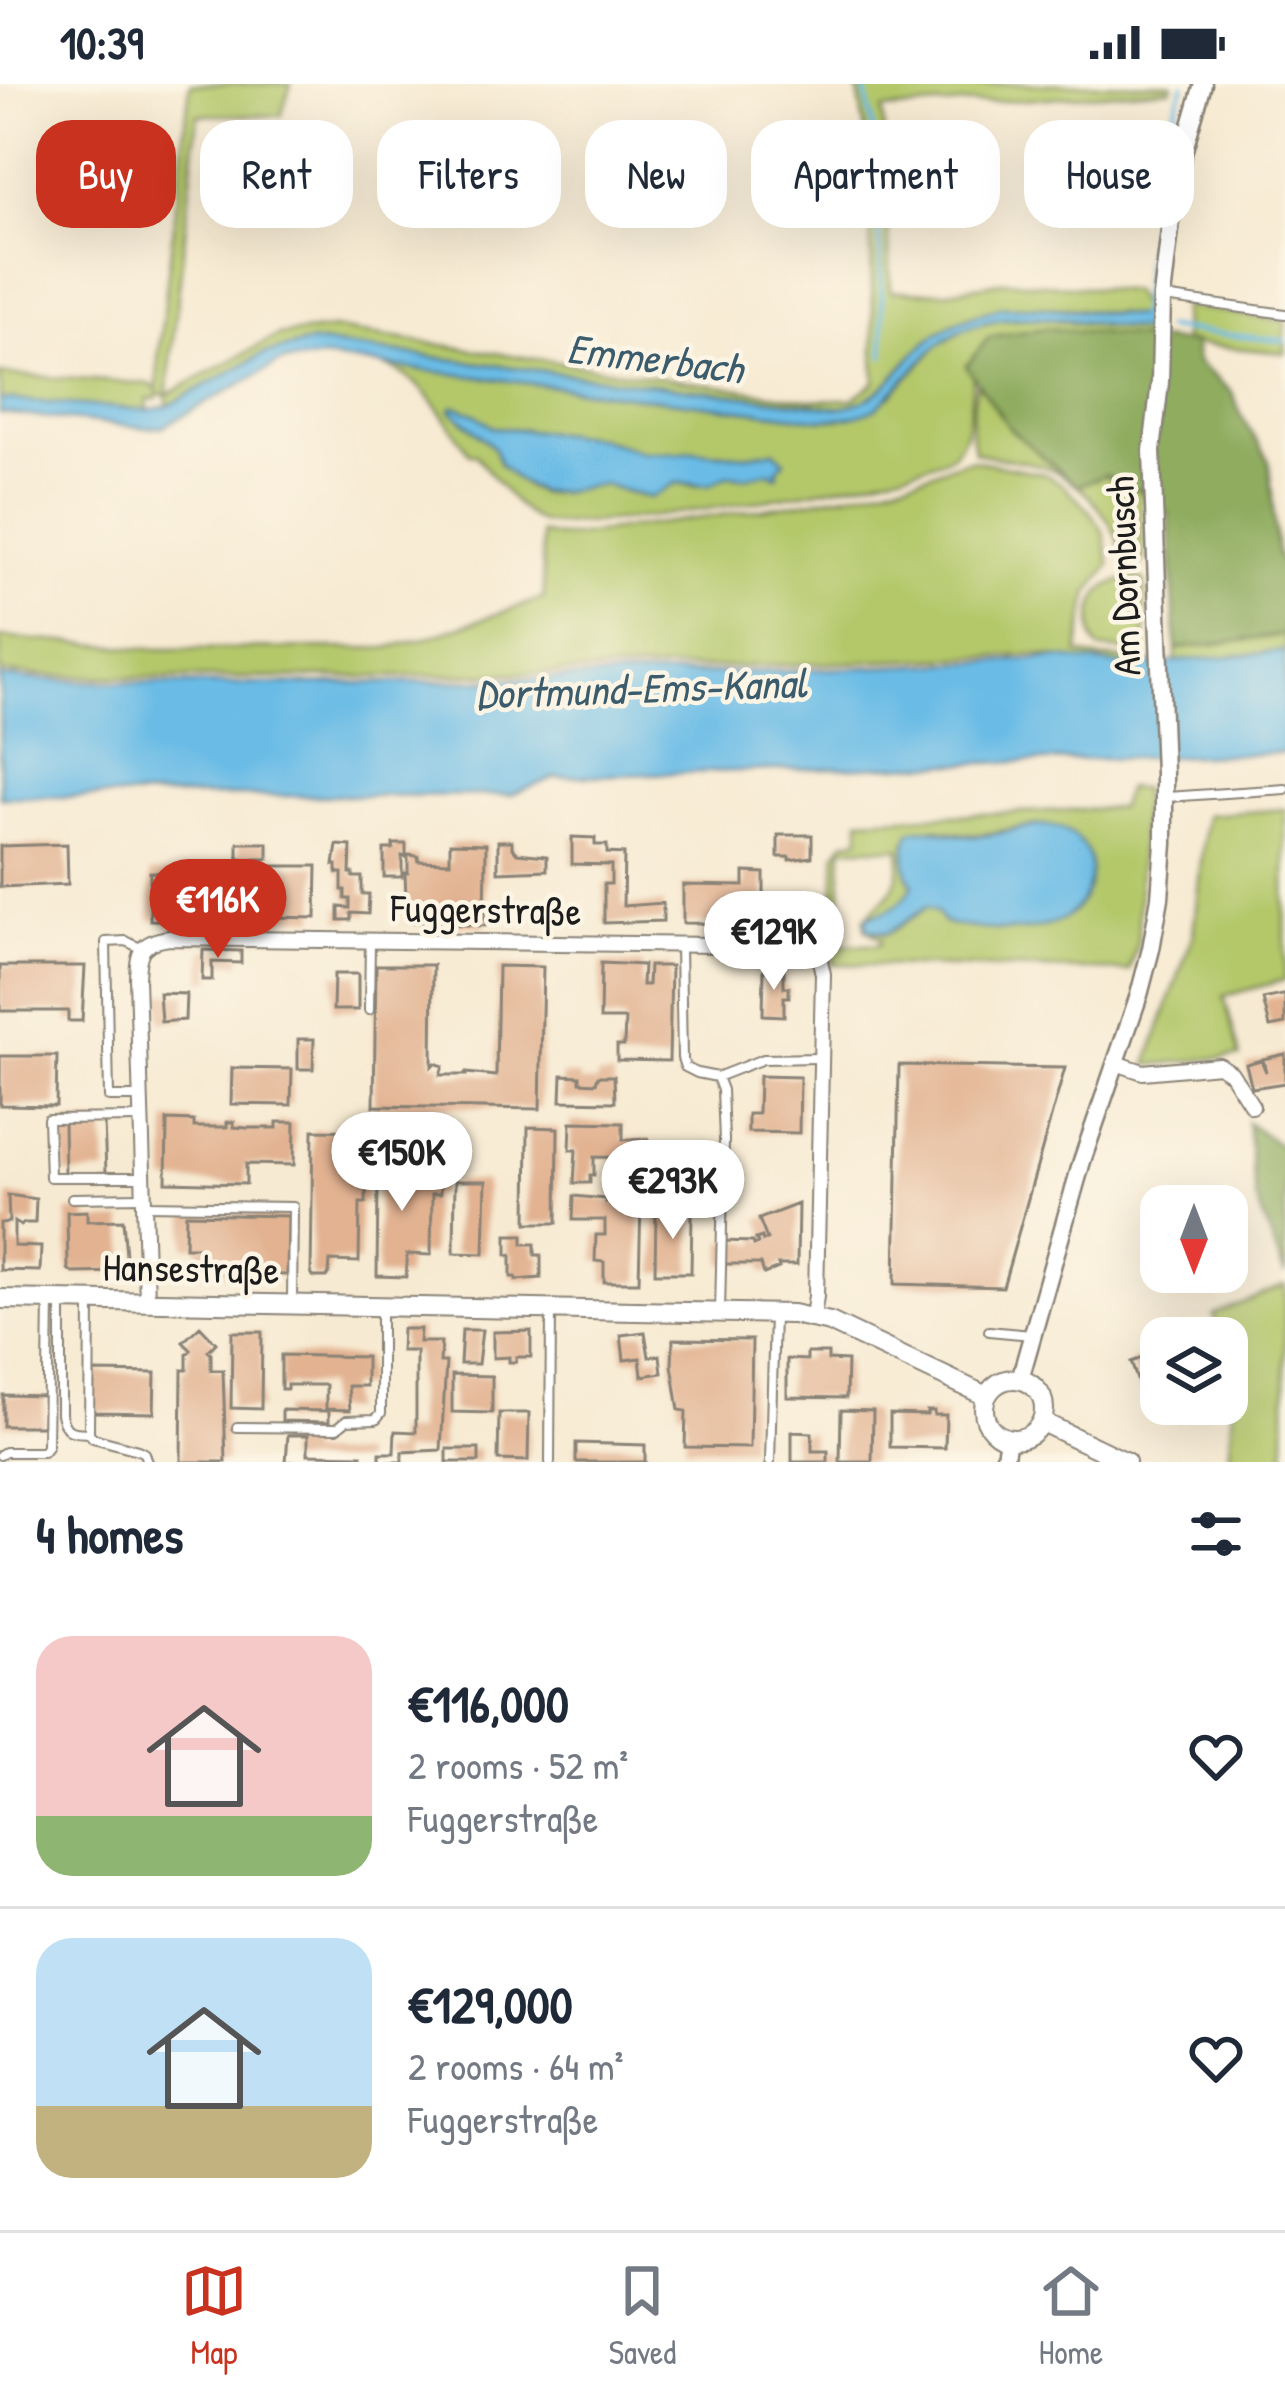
<!DOCTYPE html>
<html lang="en">
<head>
<meta charset="utf-8">
<style>
  body { margin:0; font-family:"Patrick Hand",sans-serif; background:#f2f2f3; color:#1f2937; height:100vh; display:flex; flex-direction:column; font-size:45px; white-space:nowrap }
  * { box-sizing:border-box; margin:0 }
  p { font-size:39px; color:#747a83 }
  .icon { flex:none; width:66px; height:66px; fill:none; stroke:currentColor; stroke-width:2; stroke-linecap:round; stroke-linejoin:round }
  .map { position:relative; height:1378px; overflow:hidden }
  .side { display:flex; flex-direction:column; background:#fff; flex:1 }
  .side>* { flex:none }
  .guide { position:absolute; left:36px; top:36px; width:1215px; height:108px; display:flex; gap:24px }
  .needle { width:78px; rotate:180deg }
  .fabs { position:absolute; left:1140px; top:1101px; display:grid; gap:24px }
  .fabs a { display:grid; place-items:center; width:108px; height:108px; border-radius:24px; background:#fff; box-shadow:0 12px 48px #0002; font-size:60px }
  .price { position:absolute; translate:-50% -102px; padding:0 27px; border-radius:42px; background:#fff; color:#222; font-size:39px; line-height:78px; filter:drop-shadow(0 3px 6px #0008) }
  .price::after { content:''; position:absolute; left:50%; top:72px; width:36px; height:27px; margin-left:-18px; background:inherit; clip-path:polygon(0 0,100% 0,50% 100%) }
  .price.selected { background:#c8321e; color:#fff }
  ul { padding:0; list-style:none }
  li { display:flex; align-items:center; gap:36px; height:300px; padding:0 36px }
  li+li { border-top:3px solid #e0e1e3 }
  li span { display:grid; place-items:center; flex:none; width:336px; height:240px; border-radius:36px; color:#555 }
  li>.icon { margin-inline-start:auto }
  span .icon { width:144px; height:144px; fill:#fffc; stroke-width:1 }
  li b { font-size:51px }
  h2 { display:flex; justify-content:space-between; align-items:center; height:144px; padding:0 36px; font-size:51px }
  .chip { padding:0 42px; border-radius:36px; background:#fff; box-shadow:0 12px 48px #0002; font-size:42px; line-height:108px }
  .chip.selected { background:#c8321e; color:#fff }
  .status { display:flex; justify-content:space-between; align-items:center; height:84px; padding:0 60px; background:#fff; direction:ltr }
  .status svg { height:33px; fill:currentColor }
  .tabs { display:flex; justify-content:space-around; align-items:center; height:168px; border-top:3px solid #e0e1e3; background:#fff; font-size:33px; color:#747a83 }
  .tabs a { display:grid; justify-items:center; gap:6px }
  .tabs .selected { color:#c8321e }
  .map>svg:first-child { display:block }
  .green { fill:#b4c86b; stroke:#687244; stroke-width:3; fill-rule:evenodd }
  .forest { fill:#8fac5f; stroke:#56643e; stroke-width:3 }
  .water { fill:#6abce6; stroke:#436c81; stroke-width:3 }
  .lines { fill:none; stroke-linecap:round; stroke-linejoin:round }
  .stream { stroke:#6abce6; stroke-width:4.5 }
  .building { fill:#e2b291 }
  .service-casing { stroke:#8a8377; stroke-width:12 }
  .minor-casing { stroke:#8a8377; stroke-width:18 }
  .tertiary-casing { stroke:#8a8377; stroke-width:21 }
  .secondary-casing { stroke:#8a8377; stroke-width:22 }
  .service { stroke:#fff; stroke-width:8 }
  .minor { stroke:#fff; stroke-width:14 }
  .tertiary { stroke:#fff; stroke-width:16 }
  .secondary { stroke:#fff; stroke-width:18 }
  .labels { text-anchor:middle; stroke-width:9; stroke-linejoin:round; paint-order:stroke }
  .street-label { font-size:39px; fill:#1c1c1c; stroke:#fcf5e5 }
  .water-label { font-size:42px; font-style:italic; fill:#3b5c6d; stroke:#fcf5e5 }
</style>
</head>
<body>
<div class="status"><b>10:39</b><svg viewBox="0 0 49 12"><path d="M0 12V9h3v3zM5 12V6h3v6zM10 12V3h3v9zM15 12V0h3v12zM26 1h20v11H26zM47 4h2v5h-2z"/></svg></div>
<div class="map">
<svg width="1285" height="1378" viewBox="0 0 1285 1378">
  <rect width="100%" height="100%" fill="#fcf5e5"/>
  <filter id="ink" filterUnits="userSpaceOnUse"><feTurbulence type="fractalNoise" baseFrequency=".00833" numOctaves="2"/><feDisplacementMap in="SourceGraphic" scale="24" xChannelSelector="R" yChannelSelector="G"/><feConvolveMatrix kernelMatrix="1 2 1 2 8 2 1 2 1" color-interpolation-filters="sRGB"/></filter>
  <filter id="wash" filterUnits="userSpaceOnUse"><feTurbulence type="fractalNoise" baseFrequency=".004" numOctaves="4" result="noise"/><feDisplacementMap in="SourceGraphic" scale="48" xChannelSelector="R" yChannelSelector="G"/><feGaussianBlur stdDeviation="2.7" result="paint"/><feColorMatrix in="noise" values="0 0 0 0 0 0 0 0 0 0 0 0 0 0 0 0 0 1.4 0 .05"/><feComposite in="paint" operator="in"/></filter>
  <g filter="url(#wash)">
    <rect width="100%" height="100%" fill="#f7ead2"/>
    <path class="green" d="M190 0H291L281 32 198 31 167 311 279 251 335 245 812 316 853 315 875 298 868 65 857 0H1173L1171 5 883 26 891 207 944 208 1006 197 1132 207 1146 233C1078 227 995 206 935 251 897 279 893 312 841 324L311 258 263 270 168 322 166 312 158 309 157 315H148L147 326 0 315V290L150 300 157 306 158 275Z
      M1182 222 1285 237V269L1183 259Z
      M1042 234 1145 247V256L1046 244 966 281 973 292C970 316 972 352 952 370 925 395 569 453 538 437 513 423 493 392 475 370H470C445 336 425 294 383 281L818 335H840L890 312 938 261 970 242 1000 235ZM454 322 480 334 492 343 596 353 643 368 678 369 690 367 747 371 774 367 777 391 765 388 744 393 729 391 696 402 676 399 643 413 603 400 550 409H539L527 403 500 380 494 364 486 356 451 326Z
      M977 298 1011 346 1106 391 1124 406 1141 405 1144 475 1140 481 1129 484C1122 472 1121 461 1115 449 1102 422 1075 395 1048 384 1024 375 998 377 974 367 969 345 973 320 977 298Z
      M972 376 1045 390 1062 400 1091 428 1104 449 1110 481 1089 508 1078 569 1100 575 1146 574 1147 581H1102L1039 571C812 580 584 590 356 593 237 594 118 596 0 589V553L152 565 386 564 423 555 544 514 541 449C568 458 606 446 633 443 729 430 826 418 919 393 937 388 953 378 972 376Z
      M1135 494 1144 497 1145 565 1131 567 1099 565C1092 555 1091 550 1092 537 1094 505 1104 499 1135 494Z
      M1285 551V567L1176 578V565Z
      M1127 704H1142L1138 858 1129 887 832 880V867L843 861H879L882 856 865 845 864 835C889 809 902 806 900 764H842L840 852 832 856 836 769 844 758 860 754V735L1119 724ZM1038 741 1089 779C1091 871 994 837 937 828L927 823 891 848 885 850 869 846V831C888 830 906 818 913 800L908 793 906 757 935 744C984 758 992 746 1038 741Z
      M1285 725V896L1224 912 1240 972 1149 981 1147 980 1193 851 1206 731Z
      M1285 1201V1378H1229L1234 1306 1227 1287V1254H1222L1213 1231Z"/>
    <path class="forest" d="M1046 244 1194 259 1197 278 1232 308 1242 333 1269 377 1277 470 1285 486V551L1176 565 1169 431 1141 405 1124 406 1106 391 1077 402 1011 346 966 282 989 253Z
      M1247 1038 1285 1065V1191L1256 1115Z"/>
    <path class="water" d="M1001 223H1041L1146 233 1145 247C1079 239 991 214 936 263 915 282 898 305 876 324 858 334 839 335 818 335L323 274 281 278 162 343 148 344 0 329V315L148 326 168 322 263 270 311 258 841 324C895 312 899 276 938 249 958 236 979 230 1001 223Z
      M454 322 474 329 492 343 596 353 643 368 678 369 690 367 747 371 774 367 785 377 777 385 778 391 774 392 771 388 744 393 729 391 708 401 676 399 650 414 603 400 562 408H539L517 396 500 380 494 364 486 356 451 326Z
      M1285 567V669L556 693 511 711 0 713V593C164 604 330 600 494 596 683 591 872 584 1061 574L1126 582Z
      M1047 741C1108 750 1100 824 1052 840 1019 852 986 845 951 841L943 838 937 828 927 823 888 849 867 845 866 833C886 829 905 821 913 800 904 787 902 762 911 747 933 741 948 751 969 752 996 754 1020 741 1047 741Z"/>
    <g class="lines">
      <path class="stream" d="M864 0 876 61 884 272
        M1139 236C1149 157 1156 75 1184 0
        M1165 244 1285 257"/>
    </g>
    <g id="blocks">
      <path class="building" d="M778 751H812V773L789 776V773H778Z
        M572 753 595 754V761H607V769L624 770 623 822 663 819V837L604 839V800H611V781L572 780Z
        M498 757H512V763L517 769 547 772V786L498 788Z
        M238 759H268V775H238Z
        M450 759 486 760 485 842 407 838 405 789H408V771L418 772V777L450 778Z
        M67 760 68 800 0 803V762Z
        M393 760H406V773L402 772V793H384V765H393Z
        M337 761 351 762 350 789H353V793H362V810H369L368 830 351 829V836H339V823L350 824V815H345V806H342V789H337V781H334Z
        M273 782H317L316 834 273 833Z
        M150 788 262 790 261 838 150 836Z
        M744 788 764 789V817H756V840L683 839V801L744 802Z
        M203 866 241 867V879L212 878V896H202Z
        M601 879 643 881 642 901H648L649 882H671L669 977 617 976V961H624L625 935H600Z
        M376 881H433L432 982 435 979 443 982 440 991H466V989L496 992 498 882 543 883 540 1025 374 1022Z
        M0 882H85L82 937H68V927H0Z
        M764 885 784 886V903H789V913H784V932L763 931Z
        M334 890H358V926H333Z
        M159 909 186 910 185 936 161 938Z
        M1282 911H1285V940L1270 943 1263 915Z
        M298 955H314L313 985H298Z
        M1285 970V999L1252 1004 1246 980 1261 976 1266 988 1263 975Z
        M0 972H57L56 1022 0 1021Z
        M899 981 1065 984 1003 1203 895 1200Z
        M232 984 292 985 291 1021 231 1020Z
        M562 991 580 992V998L596 999 598 992H614L615 1018 561 1017Z
        M759 992 800 993 799 1049 748 1048V1030H758Z
        M167 1036 194 1037V1043H227V1038H234V1043L247 1044H277V1038H295L294 1081 246 1080V1100L166 1098Z
        M104 1038 106 1088 65 1090 64 1039Z
        M571 1038 623 1039V1056L648 1055 647 1074 594 1073V1091H590V1099H574L576 1066H570Z
        M528 1043 558 1044 557 1139H527Z
        M313 1046 367 1047 366 1119H360L359 1178 330 1177 329 1190 326 1193H314L311 1190Z
        M406 1066 422 1069V1081H411L410 1099 440 1100V1110H432L431 1171 407 1170 406 1193 377 1192 378 1099H384V1093H381V1087H372V1069H381L382 1079H396V1072H406Z
        M455 1097H486L484 1170 454 1169Z
        M8 1111 36 1115 35 1139H24L21 1142 14 1138V1162L41 1163 40 1187 0 1186V1139L9 1138Z
        M574 1112 606 1115V1118H641L639 1198H604V1178L595 1177 596 1151H605V1136H573Z
        M798 1120 797 1181H778L779 1184 764 1190 761 1180H723V1157L753 1158 754 1161 758 1159 756 1155 762 1153 763 1157 767 1155 759 1135Z
        M87 1127V1137L123 1136 127 1184 123 1188 73 1189 68 1185 67 1128Z
        M656 1127 692 1128 691 1189H655Z
        M186 1130 288 1132 287 1191 197 1189 198 1163H185Z
        M507 1151H523V1160H535V1171H541V1194L516 1196V1193H511V1171H507Z
        M200 1242 216 1259 208 1267 211 1270V1286H223L226 1378H181L182 1286H187V1270L191 1266 183 1258Z
        M402 1245H420L419 1258H441L440 1278H446L441 1366 402 1368V1378H380V1369H394L395 1347 416 1348V1267H401Z
        M462 1246H482L478 1280H460Z
        M531 1247V1273H516V1278H509V1273L493 1274V1248Z
        M232 1248H262L261 1325 231 1324Z
        M645 1248 649 1273 660 1271 662 1289 642 1292 640 1274 624 1276 621 1251Z
        M673 1255 752 1256 750 1364 685 1363 686 1327 679 1326 672 1281Z
        M807 1269H828V1276L847 1277 846 1314 787 1313V1275L807 1276Z
        M281 1271 366 1273V1302H348L350 1326 326 1325V1301H287V1305H281Z
        M1148 1272 1160 1304 1142 1310 1131 1278Z
        M94 1288 155 1289 154 1329 93 1328Z
        M452 1291 492 1292V1329L452 1328Z
        M3 1311 44 1312 43 1342H3Z
        M282 1326 329 1327V1338L282 1337Z
        M841 1326 873 1327 872 1378H840Z
        M927 1327H934V1331H946L945 1364 890 1363V1330L927 1331Z
        M499 1329H529L528 1377 498 1376Z
        M792 1348 812 1349V1367H828V1378H792Z
        M288 1351H308V1370L362 1371V1378H286Z
        M576 1359 645 1361V1378H576Z
        M447 1365H479V1378H447Z"/>
    </g>
  </g>
  <g filter="url(#ink)">
    <use href="#blocks" fill-opacity="0" stroke="#8a8377" stroke-width="3"/>
    <g class="lines">
      <g class="service-casing">
        <path id="service" d="M1164 213 1285 230
          M1167 713 1285 705
          M680 862 682 974 685 983 697 989 717 993 722 1006 724 1056 720 1227
          M369 926 370 858
          M717 993 763 975 819 974
          M139 1013H109L106 858 126 857 142 865
          M141 1034 48 1035 50 1093H142
          M72 1114 143 1113
          M145 1121 293 1123 292 1217
          M61 1217V1330C65 1349 71 1348 88 1349
          M90 1218 89 1349 93 1354 138 1366 144 1369 147 1378
          M989 1247 1031 1251
          M237 1343 337 1344 347 1336 376 1335 381 1329V1222
          M0 1371 5 1368H43L47 1363 49 1217
          M550 1378 551 1226
          M770 1378 774 1230"/>
      </g>
      <g class="minor-casing">
        <path id="minor" d="M1116 979 1143 988 1219 981 1231 989 1252 1022
          M147 1217 137 894C138 867 141 858 169 854L795 862 818 868 823 890 816 1212 813 1233"/>
      </g>
      <g class="tertiary-casing">
        <path id="tertiary" d="M1020 1295 1082 1077 1139 911 1151 865 1160 814 1164 760V689L1152 367 1160 298 1162 213 1172 129 1182 72 1203 0
          M1004 1378 1008 1355"/>
      </g>
      <g class="secondary-casing">
        <path id="secondary" d="M0 1215 793 1230 830 1238 986 1312
          M984 1325a30 30 0 1 1 60 0a30 30 0 1 1-60 0Z
          M1042 1338 1126 1378"/>
      </g>
      <use href="#service" class="service"/>
      <use href="#minor" class="minor"/>
      <use href="#tertiary" class="tertiary"/>
      <use href="#secondary" class="secondary"/>
    </g>
  </g>
  <g class="labels">
    <g class="street-label">
      <text transform="translate(1123 492) rotate(-92)" y="14">Am Dornbusch</text>
      <text transform="translate(486 825) rotate(1)" y="14">Fuggerstraße</text>
      <text transform="translate(191 1184) rotate(1)" y="14">Hansestraße</text>
    </g>
    <g class="water-label">
      <text transform="translate(655 274) rotate(7)" y="15">Emmerbach</text>
      <text transform="translate(641 604) rotate(-2)" y="15">Dortmund-Ems-Kanal</text>
    </g>
  </g>
</svg>
<div class="fabs">
<a><svg class="needle" viewBox="-14 -14 28 28"><path d="M0-13l5 13h-10z" fill="#e53935"/><path d="M0 13l5-13h-10z" fill="#747a83"/></svg></a>
<a><svg class="icon" aria-label="layers" viewBox="0 0 24 24"><path d="M12 4l9 5-9 5-9-5zM3 14l9 5 9-5"/></svg></a>
</div>
<b class="price selected" style="left:218px;top:877px">€116K</b>
<b class="price" style="left:774px;top:909px">€129K</b>
<b class="price" style="left:402px;top:1130px">€150K</b>
<b class="price" style="left:673px;top:1158px">€293K</b>
<div class="guide">
<a class="chip selected">Buy</a>
<a class="chip">Rent</a>
<a class="chip">Filters</a>
<a class="chip">New</a>
<a class="chip">Apartment</a>
<a class="chip">House</a>
</div>
</div>
<section class="side">
<h2>4 homes<svg class="icon" aria-label="filters" viewBox="0 0 24 24"><path d="M4 7h16M4 17h16"/><circle cx="9" cy="7" r="2"/><circle cx="15" cy="17" r="2"/></svg></h2>
<ul>
<li><span style="background:linear-gradient(#f6c9c9 75%,#8fb573 0)"><svg class="icon" aria-label="home" viewBox="0 0 24 24"><path d="M3 11l9-7 9 7M6 9v11h12V9"/></svg></span><div><b>€116,000</b><p>2 rooms · 52 m²</p><p>Fuggerstraße</p></div><svg class="icon" aria-label="heart" viewBox="0 0 24 24"><path d="M12 20l-8-8c-3-5 5-10 8-4 3-6 11-1 8 4z"/></svg></li>
<li><span style="background:linear-gradient(#bfe0f5 70%,#c2b280 0)"><svg class="icon" aria-label="home" viewBox="0 0 24 24"><path d="M3 11l9-7 9 7M6 9v11h12V9"/></svg></span><div><b>€129,000</b><p>2 rooms · 64 m²</p><p>Fuggerstraße</p></div><svg class="icon" aria-label="heart" viewBox="0 0 24 24"><path d="M12 20l-8-8c-3-5 5-10 8-4 3-6 11-1 8 4z"/></svg></li>
</ul>
</section>
<nav class="tabs">
<a class="selected"><svg class="icon" aria-label="map" viewBox="0 0 24 24"><path d="M3 6l6-2 6 2 6-2v14l-6 2-6-2-6 2zM9 4v14M15 6v14"/></svg>Map</a>
<a><svg class="icon" aria-label="saved" viewBox="0 0 24 24"><path d="M7 4h10v16l-5-4-5 4z"/></svg>Saved</a>
<a><svg class="icon" aria-label="home" viewBox="0 0 24 24"><path d="M3 11l9-7 9 7M6 9v11h12V9"/></svg>Home</a>
</nav>
</body>
</html>
